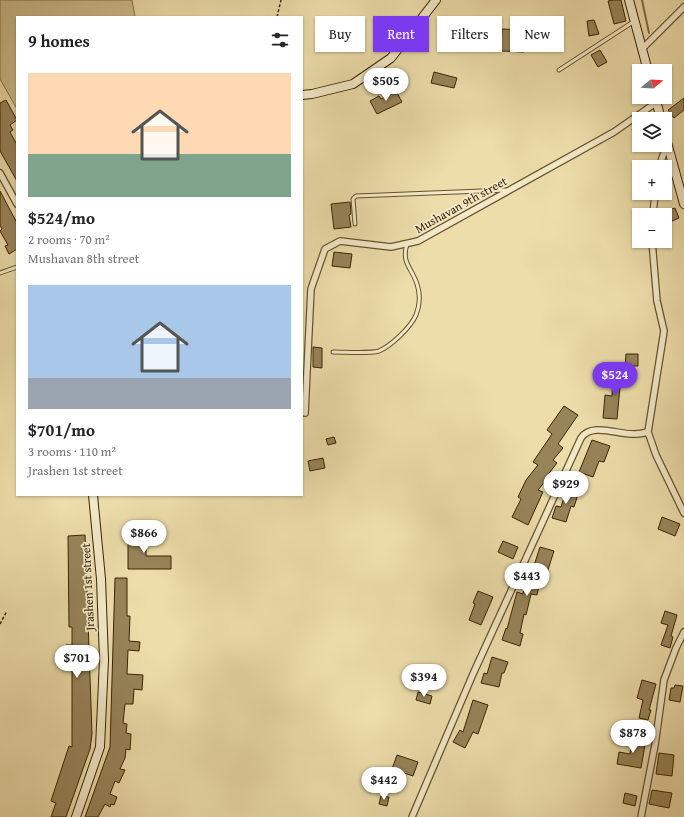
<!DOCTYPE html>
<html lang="en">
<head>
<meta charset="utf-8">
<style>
  body { margin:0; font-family:"Gentium Book Plus",serif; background:#f6f6f6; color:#222; height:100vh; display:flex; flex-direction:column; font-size:15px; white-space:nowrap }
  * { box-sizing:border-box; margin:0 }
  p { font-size:13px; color:#767676 }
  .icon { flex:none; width:22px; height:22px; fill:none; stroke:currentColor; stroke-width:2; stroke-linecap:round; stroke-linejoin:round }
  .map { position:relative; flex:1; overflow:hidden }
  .side { position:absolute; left:16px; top:16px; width:287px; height:480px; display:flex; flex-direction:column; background:#fff; border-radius:0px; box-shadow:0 1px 3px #0004 }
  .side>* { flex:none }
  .banner { position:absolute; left:315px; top:16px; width:309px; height:36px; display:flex; gap:8px }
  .needle { width:26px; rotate:72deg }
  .controls { position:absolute; left:632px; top:64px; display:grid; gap:8px }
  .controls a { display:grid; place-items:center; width:40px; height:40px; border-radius:0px; background:#fff; box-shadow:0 1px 3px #0004; font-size:20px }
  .price { position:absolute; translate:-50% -34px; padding:0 9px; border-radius:14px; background:#fff; color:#222; font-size:13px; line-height:26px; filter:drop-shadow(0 1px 2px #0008) }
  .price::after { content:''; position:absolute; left:50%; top:24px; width:12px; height:9px; margin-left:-6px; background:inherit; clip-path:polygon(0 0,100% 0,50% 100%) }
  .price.current { background:#7c3aed; color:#fff }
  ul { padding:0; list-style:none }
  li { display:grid; align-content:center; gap:8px; height:212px; padding:0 12px }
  li span { display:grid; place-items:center; height:124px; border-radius:0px; color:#555 }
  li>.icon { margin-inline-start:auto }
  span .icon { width:72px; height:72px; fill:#fffc; stroke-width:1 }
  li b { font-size:17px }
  h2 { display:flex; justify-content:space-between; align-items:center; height:48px; padding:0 12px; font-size:17px }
  .tag { padding:0 14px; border-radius:0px; background:#fff; box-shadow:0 1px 3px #0004; font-size:14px; line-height:36px }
  .tag.current { background:#7c3aed; color:#fff }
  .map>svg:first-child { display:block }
  .green { fill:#cebd8d; stroke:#847047 }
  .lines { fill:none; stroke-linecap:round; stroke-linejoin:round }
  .stream { stroke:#806d44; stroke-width:2 }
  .building { fill:#978459; stroke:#3a2301 }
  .lane-casing { stroke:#66522b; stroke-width:5 }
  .street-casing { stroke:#66522b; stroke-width:8 }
  .secondary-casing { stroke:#3a2301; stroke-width:10 }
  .path { stroke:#3a2301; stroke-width:1.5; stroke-dasharray:3 2; stroke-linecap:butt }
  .lane { stroke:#f3e9c8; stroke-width:3 }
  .street { stroke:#f3e9c8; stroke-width:5.5 }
  .secondary { stroke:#f3e9c8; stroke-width:8 }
  .labels { text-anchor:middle; stroke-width:3.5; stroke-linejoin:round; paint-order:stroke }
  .street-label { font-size:12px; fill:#3a2301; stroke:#f3e9c8 }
</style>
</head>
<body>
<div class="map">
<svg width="684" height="817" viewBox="0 0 684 817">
  <rect width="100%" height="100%" fill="#ecddaa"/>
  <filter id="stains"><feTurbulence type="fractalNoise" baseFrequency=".005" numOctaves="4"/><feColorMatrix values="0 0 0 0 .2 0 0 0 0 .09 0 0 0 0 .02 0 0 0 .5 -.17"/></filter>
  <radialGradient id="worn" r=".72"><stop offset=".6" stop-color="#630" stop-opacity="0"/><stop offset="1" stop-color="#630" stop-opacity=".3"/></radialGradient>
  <path class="green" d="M0 0H132L135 17H17V109L0 79Z"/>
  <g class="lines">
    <path class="stream" d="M642 0 649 33"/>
  </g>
  <path class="building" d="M613 0H621L626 21 614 24 608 1Z
    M594 20 599 34 589 36 587 21Z
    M502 29 525 30 524 52 501 51Z
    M600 50 607 62 598 67 591 55Z
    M434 72 457 78 454 88 431 83Z
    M396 91 402 102 377 114 370 101 379 96 381 99Z
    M684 98V110L674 118 668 110Z
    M6 100 17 120 10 125 13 130 10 132 17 145V181L0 151V103Z
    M639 126V147H638L632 129Z
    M0 191 17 223V249L9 254 5 246 8 245 0 231 2 229 0 225Z
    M350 202 351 214 349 215 351 227 334 229 331 204Z
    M675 208 679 218 672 221 668 210Z
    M334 252 352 254 350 268 332 266Z
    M313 347 322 348V368L313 367Z
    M626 354H638V366H625Z
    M613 372H627L626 387H620L617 419 603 418 605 395 612 396Z
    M564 406 578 415 558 444 563 448 553 460 557 463 546 477 548 478 538 490 543 492 528 525 512 517 521 499 518 497 526 480 538 465 533 462 552 434 547 430Z
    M334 437 336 443 328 445 326 439Z
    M592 440 610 446 604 462 599 461 593 477 579 472Z
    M323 458 325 468 310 471 308 461Z
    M567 488 579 491 574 507 571 506 566 522 552 518 556 506 561 507Z
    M662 517 680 524 675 536 658 529Z
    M128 531H146V556H171V569H128Z
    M85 535 92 734 90 749 66 817H51L56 803 51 801 69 746 72 747V655H66V645H72V627H69L68 536Z
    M503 541 518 547 513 559 498 552Z
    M540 547 554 551 545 579 541 577 537 595 531 594 526 615 524 614 520 633 523 634 520 646 502 640 506 628 507 629 517 592 523 594 526 577 530 578Z
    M115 578H127V616H130L129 641 140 642 139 651 128 650 127 674 143 675 142 690 134 689 133 704H125L123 723 127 724 126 733 131 734 130 750 126 749 125 758 120 769 125 770 119 783 115 781 110 794 117 797 114 805 111 804 110 807 105 804 98 817H85L110 747Z
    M478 591 493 597 481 625 469 620 475 604 473 603Z
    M665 611 677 615 671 636 673 637 670 648 661 645 668 625 661 623Z
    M492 657 508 662 504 673H502L499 687 481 683 484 673 487 674Z
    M642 680 656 684 649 710H651L648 720 639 718 643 700 637 698Z
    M675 685 683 686 680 702 669 700 671 688H674Z
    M418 692 432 696 430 704 416 700Z
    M473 700 488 705 478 734 473 732 465 748 453 742 460 730 463 732Z
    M632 737 646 739 641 768 617 764 619 752 630 754Z
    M659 753 674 755 672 776 656 774Z
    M397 755 418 762 413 776 392 769Z
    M652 790 672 793 669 808 649 804Z
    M625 793 637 796 635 806 623 803Z
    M381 796 389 797 387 806 379 804Z"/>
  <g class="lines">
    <g class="lane-casing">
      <path id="lane" d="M559 70 633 22
        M355 224 353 199 356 196 507 190
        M0 273 17 267
        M333 352C344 352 369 354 379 351 391 346 411 327 416 315 420 305 420 293 417 284 412 268 401 263 407 244"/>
    </g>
    <g class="street-casing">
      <path id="street" d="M642 49 684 7
        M659 167 667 144
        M0 173 17 204
        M653 215 655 193
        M652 241 657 301 664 331 648 432 656 455 684 513
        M305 413 311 289 325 249 340 241 391 247 418 241 614 132 657 102
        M412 817 473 674 581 438C592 422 618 435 635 434 639 434 644 433 648 432
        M641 817 655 745 664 680 676 648 684 632"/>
    </g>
    <g class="secondary-casing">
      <path id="secondary" d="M629 0 648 71
        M302 95 312 94 353 84 391 58 436 0
        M655 97 661 119
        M665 135 684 204
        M76 817 100 747 104 660 101 579 93 495"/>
    </g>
    <path class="path" d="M277 17 281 0
      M0 624 7 611"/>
    <use href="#lane" class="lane"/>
    <use href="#street" class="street"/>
    <use href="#secondary" class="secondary"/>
  </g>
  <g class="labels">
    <g class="street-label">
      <text transform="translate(461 205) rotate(-29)" y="4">Mushavan 9th street</text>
      <text transform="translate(88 587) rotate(-93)" y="4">Jrashen 1st street</text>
    </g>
  </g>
  <rect width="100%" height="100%" filter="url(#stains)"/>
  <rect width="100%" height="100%" fill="url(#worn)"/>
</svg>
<div class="controls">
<a><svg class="needle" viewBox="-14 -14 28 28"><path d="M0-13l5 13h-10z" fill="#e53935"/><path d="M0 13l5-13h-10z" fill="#767676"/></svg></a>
<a><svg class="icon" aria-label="layers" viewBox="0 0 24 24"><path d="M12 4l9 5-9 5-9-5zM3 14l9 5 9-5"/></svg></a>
<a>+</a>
<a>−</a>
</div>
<b class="price" style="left:386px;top:102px">$505</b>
<b class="price current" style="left:615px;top:396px">$524</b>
<b class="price" style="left:566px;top:505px">$929</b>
<b class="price" style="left:144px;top:554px">$866</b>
<b class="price" style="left:527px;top:597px">$443</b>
<b class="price" style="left:77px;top:679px">$701</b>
<b class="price" style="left:424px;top:698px">$394</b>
<b class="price" style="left:633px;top:754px">$878</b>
<b class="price" style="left:384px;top:801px">$442</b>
<div class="banner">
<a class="tag">Buy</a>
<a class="tag current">Rent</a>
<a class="tag">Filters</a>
<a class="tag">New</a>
</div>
<section class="side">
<h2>9 homes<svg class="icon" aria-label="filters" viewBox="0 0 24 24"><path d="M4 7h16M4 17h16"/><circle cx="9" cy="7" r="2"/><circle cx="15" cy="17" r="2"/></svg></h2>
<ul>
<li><span style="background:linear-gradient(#ffd9b3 65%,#7fa58c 0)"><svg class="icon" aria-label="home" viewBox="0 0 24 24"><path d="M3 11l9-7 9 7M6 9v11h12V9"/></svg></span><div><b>$524/mo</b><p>2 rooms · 70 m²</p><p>Mushavan 8th street</p></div></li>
<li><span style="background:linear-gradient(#a9c7e8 75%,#9aa5b1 0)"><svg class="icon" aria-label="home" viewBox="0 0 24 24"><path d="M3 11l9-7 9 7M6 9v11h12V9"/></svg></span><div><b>$701/mo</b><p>3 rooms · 110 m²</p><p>Jrashen 1st street</p></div></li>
</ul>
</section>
</div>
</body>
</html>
